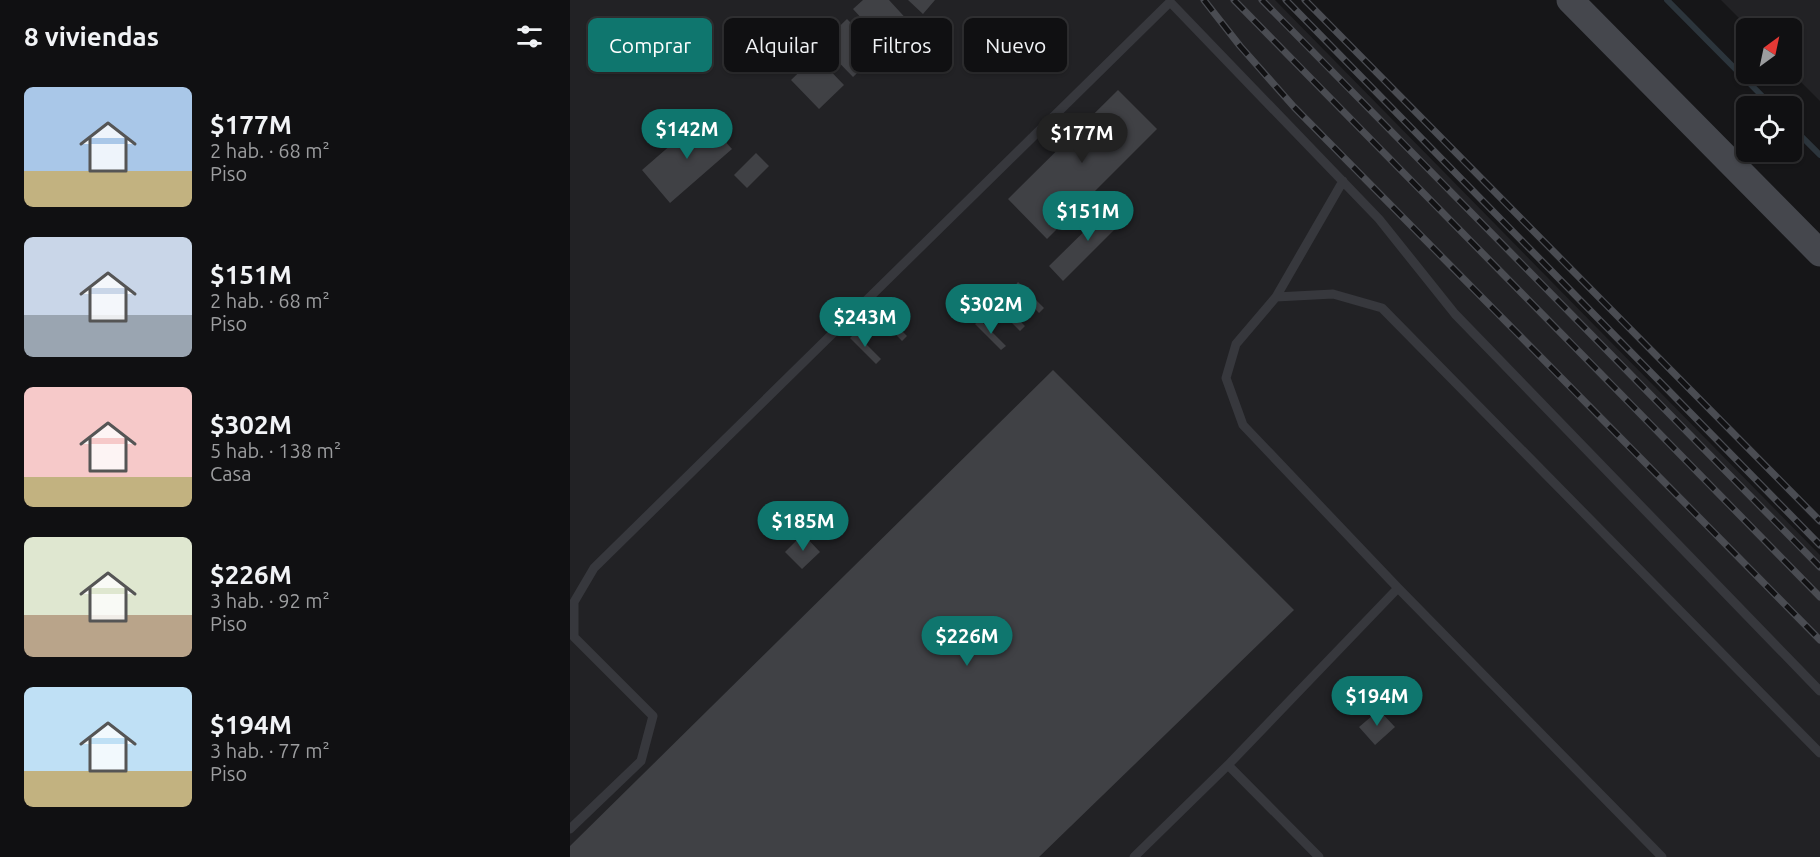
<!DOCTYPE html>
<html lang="es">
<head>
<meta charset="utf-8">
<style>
  body { margin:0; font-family:Ubuntu,sans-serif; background:#19191b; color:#f1f3f6; height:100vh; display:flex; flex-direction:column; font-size:22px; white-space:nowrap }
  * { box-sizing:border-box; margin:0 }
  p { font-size:20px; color:#9c9d9f }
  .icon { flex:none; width:33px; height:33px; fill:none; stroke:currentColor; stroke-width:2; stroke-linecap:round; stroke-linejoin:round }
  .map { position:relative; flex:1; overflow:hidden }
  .drawer { display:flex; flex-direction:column; background:#101012; width:570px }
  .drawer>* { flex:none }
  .banner { position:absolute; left:18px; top:18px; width:570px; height:54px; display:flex; gap:12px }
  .needle { width:39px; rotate:33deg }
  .buttons { position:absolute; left:1166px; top:18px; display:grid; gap:12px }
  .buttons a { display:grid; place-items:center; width:66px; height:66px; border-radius:9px; background:#101012; box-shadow:0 2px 4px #0004,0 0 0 2px #303032; font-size:30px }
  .price { position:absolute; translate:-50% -51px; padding:0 14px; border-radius:21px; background:#0f766e; color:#fff; font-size:20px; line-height:39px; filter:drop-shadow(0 2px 3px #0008) }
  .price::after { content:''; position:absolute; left:50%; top:36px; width:18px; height:14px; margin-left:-9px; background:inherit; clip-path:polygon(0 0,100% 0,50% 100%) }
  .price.on { background:#222; color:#fff }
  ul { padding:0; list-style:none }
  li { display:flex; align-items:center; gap:18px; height:150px; padding:0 24px }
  li span { display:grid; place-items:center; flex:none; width:168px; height:120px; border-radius:9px; color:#555 }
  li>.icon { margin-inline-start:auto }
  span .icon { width:72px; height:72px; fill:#fffc; stroke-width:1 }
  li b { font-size:26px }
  h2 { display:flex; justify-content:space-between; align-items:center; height:72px; padding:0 24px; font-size:26px }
  .chip { padding:0 21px; border-radius:9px; background:#101012; box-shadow:0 2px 4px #0004,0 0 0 2px #303032; font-size:21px; line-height:54px }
  .chip.on { background:#0f766e; color:#fff }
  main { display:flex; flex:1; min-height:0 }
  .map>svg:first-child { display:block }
  .built { fill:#222225 }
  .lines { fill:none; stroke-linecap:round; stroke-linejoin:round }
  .stream { stroke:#2c353c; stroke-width:6 }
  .building { fill:#404145 }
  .service { stroke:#37383d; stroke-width:9 }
  .secondary { stroke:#45474d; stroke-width:27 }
  .rail-casing { stroke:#4a4c52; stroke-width:7 }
  .rail { stroke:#111113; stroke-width:4.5; stroke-dasharray:14; stroke-linecap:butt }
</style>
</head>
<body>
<main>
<section class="drawer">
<h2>8 viviendas<svg class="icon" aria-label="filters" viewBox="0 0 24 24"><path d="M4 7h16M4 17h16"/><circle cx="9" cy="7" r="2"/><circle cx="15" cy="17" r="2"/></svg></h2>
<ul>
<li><span style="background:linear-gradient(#a9c7e8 70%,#c2b280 0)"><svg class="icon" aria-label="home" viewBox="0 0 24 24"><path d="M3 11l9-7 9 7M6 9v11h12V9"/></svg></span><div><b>$177M</b><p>2 hab. · 68 m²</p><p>Piso</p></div></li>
<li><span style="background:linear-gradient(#c9d6e8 65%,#9aa5b1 0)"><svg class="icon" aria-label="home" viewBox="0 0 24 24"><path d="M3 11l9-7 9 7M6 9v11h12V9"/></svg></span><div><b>$151M</b><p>2 hab. · 68 m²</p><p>Piso</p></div></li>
<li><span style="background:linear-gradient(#f6c9c9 75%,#c2b280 0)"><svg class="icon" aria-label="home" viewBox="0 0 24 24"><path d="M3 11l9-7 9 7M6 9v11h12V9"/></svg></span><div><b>$302M</b><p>5 hab. · 138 m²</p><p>Casa</p></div></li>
<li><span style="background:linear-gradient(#dfe7d0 65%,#b9a48a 0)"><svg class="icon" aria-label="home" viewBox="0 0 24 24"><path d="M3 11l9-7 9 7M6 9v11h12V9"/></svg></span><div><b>$226M</b><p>3 hab. · 92 m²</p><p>Piso</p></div></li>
<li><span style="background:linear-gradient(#bfe0f5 70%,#c2b280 0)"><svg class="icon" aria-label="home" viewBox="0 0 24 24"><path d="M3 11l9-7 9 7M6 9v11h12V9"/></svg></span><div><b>$194M</b><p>3 hab. · 77 m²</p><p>Piso</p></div></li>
</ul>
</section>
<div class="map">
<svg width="1250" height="857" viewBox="0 0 1250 857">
  <rect width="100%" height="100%" fill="#161618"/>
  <path class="built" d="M0 0H705L1250 555V857H0Z
    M1151 0H1250V101L1221 72V28H1179Z"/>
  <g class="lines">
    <path class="stream" d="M1097 0 1202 106
      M1221 126 1250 155"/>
  </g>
  <path class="building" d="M293 0H319L341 24 317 46 283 9Z
    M338 0H365L353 14Z
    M277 19 309 52 283 77 251 44Z
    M246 56 274 85 249 109 221 80Z
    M548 90 587 129 477 239 438 199Z
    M133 117 162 149 100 203 72 170Z
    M186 153 199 166 177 188 164 175Z
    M543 203 557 217 493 281 479 266Z
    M448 282 474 308 469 313 444 287Z
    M429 300 455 326 450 331 424 305Z
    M311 310 337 336 332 341 306 314Z
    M410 320 436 346 431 350 405 324Z
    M285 333 311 359 306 364 280 338Z
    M483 370 724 610 469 857H0V846Z
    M233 534 250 552 232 569 215 552Z
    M820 676 842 700 827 715 805 690Z
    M809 710 825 727 805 745 789 727Z"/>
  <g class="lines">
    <path class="service" d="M706 297 773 181
      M658 765 749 857
      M0 829 71 761 83 716 4 637V602L24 568 600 2 809 219 885 314 1250 691
      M564 857 658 765 828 588
      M1092 857 828 588 673 425 656 378 666 344 706 297 763 294 812 308 1250 753"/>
    <path class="secondary" d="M1000 0 1250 253"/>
    <g class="rail-casing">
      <path id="rail" d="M634 0 670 46 724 107 1250 640
        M664 0 1250 597
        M692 0 1250 567
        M716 0 1250 545
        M735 0 1250 521"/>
    </g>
    <use href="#rail" class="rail"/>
  </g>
</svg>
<div class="buttons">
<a><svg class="needle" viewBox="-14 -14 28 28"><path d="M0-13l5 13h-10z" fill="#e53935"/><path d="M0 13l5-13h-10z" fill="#9c9d9f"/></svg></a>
<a><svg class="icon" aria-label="locate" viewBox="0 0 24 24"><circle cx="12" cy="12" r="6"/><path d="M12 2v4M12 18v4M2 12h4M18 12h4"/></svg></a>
</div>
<b class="price" style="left:117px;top:160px">$142M</b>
<b class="price on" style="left:512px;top:164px">$177M</b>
<b class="price" style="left:518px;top:242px">$151M</b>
<b class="price" style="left:421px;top:335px">$302M</b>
<b class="price" style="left:295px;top:348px">$243M</b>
<b class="price" style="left:233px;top:552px">$185M</b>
<b class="price" style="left:397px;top:667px">$226M</b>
<b class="price" style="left:807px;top:727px">$194M</b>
<div class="banner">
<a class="chip on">Comprar</a>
<a class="chip">Alquilar</a>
<a class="chip">Filtros</a>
<a class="chip">Nuevo</a>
</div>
</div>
</main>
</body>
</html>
